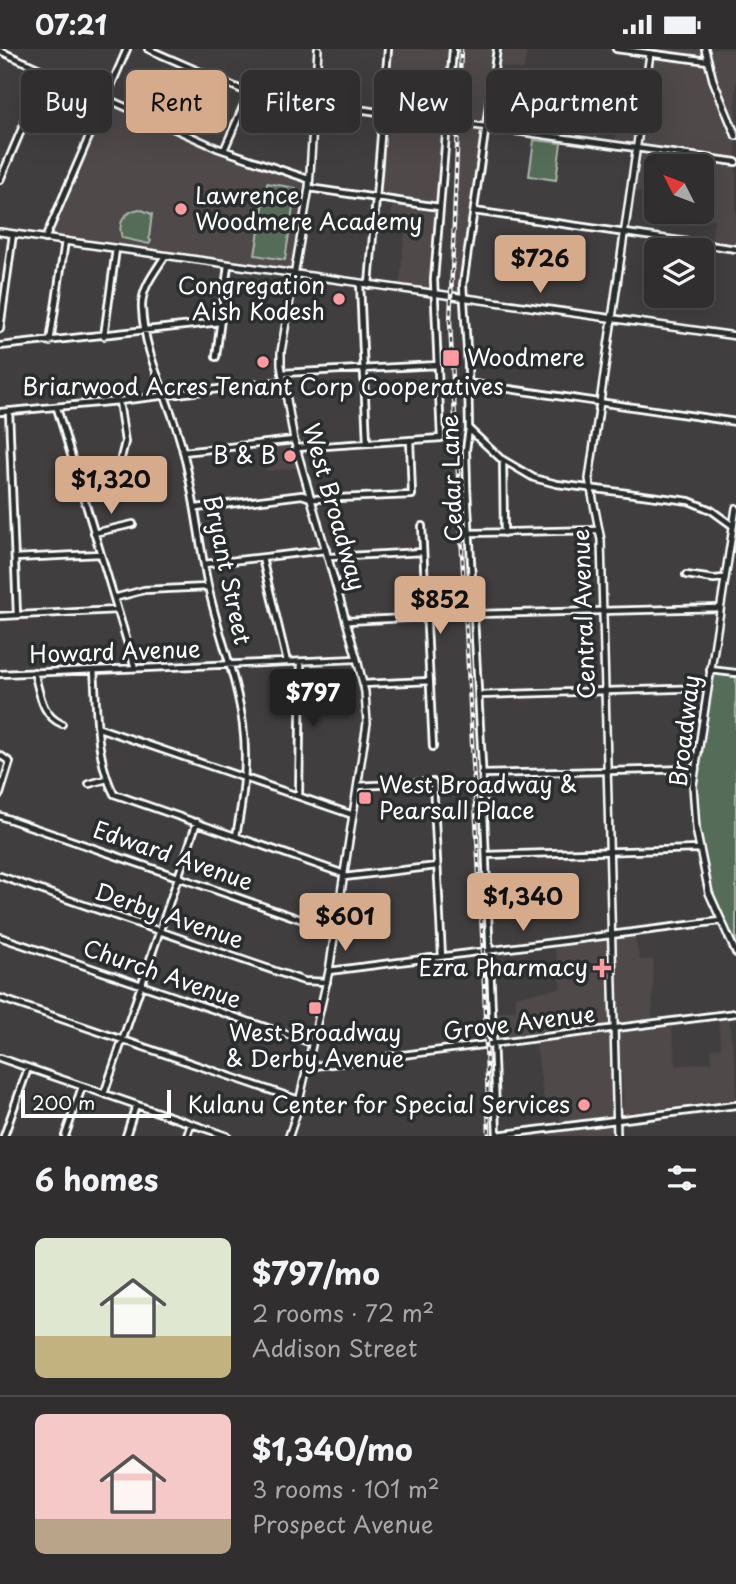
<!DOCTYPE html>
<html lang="en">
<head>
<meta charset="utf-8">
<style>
  body { margin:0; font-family:"Playpen Sans",sans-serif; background:#3c3a3a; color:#f1f3f6; height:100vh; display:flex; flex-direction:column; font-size:26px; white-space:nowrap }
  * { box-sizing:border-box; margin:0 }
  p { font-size:23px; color:#a8a8aa }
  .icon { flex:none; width:38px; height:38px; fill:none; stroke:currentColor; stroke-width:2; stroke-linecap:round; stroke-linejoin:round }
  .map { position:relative; height:1087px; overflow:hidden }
  .panel { display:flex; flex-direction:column; background:#302e2e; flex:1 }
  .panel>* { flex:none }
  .hud { position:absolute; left:21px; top:21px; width:695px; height:63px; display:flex; gap:14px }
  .needle { width:46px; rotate:312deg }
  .tools { position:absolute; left:644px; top:105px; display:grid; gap:14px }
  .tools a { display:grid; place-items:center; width:70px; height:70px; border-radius:10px; background:#302e2e; box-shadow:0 7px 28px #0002,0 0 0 2px #4b4a4a; font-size:35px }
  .scale { position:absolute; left:21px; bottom:18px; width:150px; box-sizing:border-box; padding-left:7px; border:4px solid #fff; border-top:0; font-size:19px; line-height:24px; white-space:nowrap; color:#fff; -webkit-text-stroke:5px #2a2d2e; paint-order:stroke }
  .price { position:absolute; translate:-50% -60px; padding:0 16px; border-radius:7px; background:#d6ab8b; color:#111; font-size:23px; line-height:46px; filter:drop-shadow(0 2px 4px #0008) }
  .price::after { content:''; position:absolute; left:50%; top:42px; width:21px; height:16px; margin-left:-10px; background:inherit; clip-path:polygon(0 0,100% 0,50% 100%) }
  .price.current { background:#222; color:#fff }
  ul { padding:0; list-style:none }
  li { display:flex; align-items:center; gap:21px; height:175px; padding:0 35px }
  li+li { border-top:2px solid #4b4a4a }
  li span { display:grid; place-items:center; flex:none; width:196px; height:140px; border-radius:10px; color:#555 }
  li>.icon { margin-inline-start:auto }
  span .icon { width:84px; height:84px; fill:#fffc; stroke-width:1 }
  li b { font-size:30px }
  h2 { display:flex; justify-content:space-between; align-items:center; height:84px; padding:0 35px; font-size:30px }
  .pill { padding:0 24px; border-radius:10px; background:#302e2e; box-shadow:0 7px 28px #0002,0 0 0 2px #4b4a4a; font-size:24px; line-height:63px }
  .pill.current { background:#d6ab8b; color:#111 }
  .status { display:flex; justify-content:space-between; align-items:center; height:49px; padding:0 35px; background:#302e2e; direction:ltr }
  .status svg { height:19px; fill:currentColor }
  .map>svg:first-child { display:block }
  .built { fill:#4f4949 }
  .green { fill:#556d59; stroke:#aab6ac; stroke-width:2 }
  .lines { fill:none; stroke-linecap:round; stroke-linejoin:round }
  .minor-casing { stroke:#fff; stroke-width:10 }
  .tertiary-casing { stroke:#fff; stroke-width:10 }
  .secondary-casing { stroke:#fff; stroke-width:10 }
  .minor { stroke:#2a2d2e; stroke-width:4.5 }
  .tertiary { stroke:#2a2d2e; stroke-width:5 }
  .secondary { stroke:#2a2d2e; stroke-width:5 }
  .rail-casing { stroke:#fff; stroke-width:4.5 }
  .rail { stroke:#2a2d2e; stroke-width:2; stroke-dasharray:5; stroke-linecap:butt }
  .poi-dot { fill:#ff9aa2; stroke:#2a2d2e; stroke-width:2.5 }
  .labels { text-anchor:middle; stroke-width:7; stroke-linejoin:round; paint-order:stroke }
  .poi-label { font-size:23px; fill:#fff; stroke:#2a2d2e; text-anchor:end }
  .street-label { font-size:23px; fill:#fff; stroke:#2a2d2e }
</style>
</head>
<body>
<div class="status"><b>07:21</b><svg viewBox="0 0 49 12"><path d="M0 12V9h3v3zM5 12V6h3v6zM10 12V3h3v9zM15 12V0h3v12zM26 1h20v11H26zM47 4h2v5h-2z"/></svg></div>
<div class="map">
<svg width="736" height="1087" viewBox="0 0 736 1087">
  <rect width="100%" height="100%" fill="#403e3e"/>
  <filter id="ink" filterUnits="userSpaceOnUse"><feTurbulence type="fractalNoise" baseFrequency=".0143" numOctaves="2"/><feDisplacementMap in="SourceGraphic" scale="14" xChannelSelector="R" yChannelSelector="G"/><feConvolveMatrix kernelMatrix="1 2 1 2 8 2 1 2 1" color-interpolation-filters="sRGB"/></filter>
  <g filter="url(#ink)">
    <path class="built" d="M388 0H453L443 127 437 245 399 240 405 183 390 181 393 152 373 150Z
      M463 0H527L524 21 495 17 491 42 524 48 518 84 485 78 463 248 452 245Z
      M604 0H736V200L711 196 714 170 709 169 711 153 702 152V117H656V146L630 142 636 100 614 98 621 46 644 51 648 7Z
      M106 54 218 103 304 132 291 221 49 187Z
      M293 391 299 419 266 422 262 396Z
      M634 885 640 911H654L652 974 671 972 676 1017 712 1013 711 1000 721 998 718 971 729 970 736 1023V1050L626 1064 623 1062 622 1024 615 1025 616 1087H549L548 1079 561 1077 559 1049 544 1051 535 990 492 994V964L516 961 515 947 561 939 554 895Z"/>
    <path class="green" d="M534 91 561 94 556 131 529 127Z
      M267 134 296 139 285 211 255 206Z
      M139 160 152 165 149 189 151 192 149 195 122 189C117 174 124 163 139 160Z
      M713 623 736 626V903L716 863 695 760V737Z"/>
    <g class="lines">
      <g class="minor-casing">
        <path id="minor" d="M148 0 249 44 224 101
          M497 0 463 236 468 316 469 380 466 401 467 439 482 715 497 1087
          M616 0 708 12
          M0 2 217 99 308 130
          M314 54 736 113
          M0 131 46 23
          M309 139 439 158
          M474 162 736 200
          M45 190 127 0
          M165 207C155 223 141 239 142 259 144 306 168 347 180 391 194 439 198 488 208 537 218 584 237 629 243 676 248 714 243 750 236 787
          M360 234 367 394
          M369 236 388 0
          M0 280 13 185
          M104 287 116 200
          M50 293 65 192
          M0 297 220 273
          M216 308 228 216
          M282 324 438 316
          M468 334 736 373
          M119 352 125 393 121 409
          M57 359 135 619
          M9 362 17 566
          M0 363 119 352 284 332
          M469 380 500 409 534 429 557 435 689 452 711 461 733 477
          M296 399 441 389 434 231 453 0
          M183 403 294 391
          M503 411 504 484
          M196 459 302 446 314 450 412 446 410 391
          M422 477 433 698
          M94 484 133 475
          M470 484 599 481
          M330 508 423 503
          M15 509 100 505
          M262 509 287 613
          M204 515 326 501
          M686 526 714 530 724 529
          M114 549 144 541 208 538
          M475 565 720 559
          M0 567 117 561
          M347 572 426 568
          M94 621C97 660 95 709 114 745L344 825
          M710 621 736 624
          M34 623C40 644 41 666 62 675
          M0 625 357 610
          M363 635 430 632
          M479 646 707 639
          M99 679 353 766
          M0 706 10 713 0 745
          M482 725 694 720
          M89 735 107 730
          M358 737 433 733 442 908
          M299 747 301 613
          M0 767 335 882
          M486 806 700 800
          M0 827 304 932 327 933
          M344 828 437 817
          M0 888 312 994
          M329 922 720 872
          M0 949 299 1051
          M0 1009 227 1087
          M307 1018 736 964
          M104 1045 197 773
          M497 1086 736 1056
          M4 1087 28 1019
          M65 1087 82 1038
          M126 1087 136 1056
          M187 1087 191 1075"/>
      </g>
      <g class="tertiary-casing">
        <path id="tertiary" d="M0 183 736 287
          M617 1087 601 491 589 430 650 5"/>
      </g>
      <g class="secondary-casing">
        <path id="secondary" d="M705 0 713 31 736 87
          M736 459 693 736 696 780 709 844 736 904
          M289 1087 296 1066 329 922 367 674 365 643 357 610 294 391 281 316V303L309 139 318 0"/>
      </g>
      <use href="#minor" class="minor"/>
      <use href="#tertiary" class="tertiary"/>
      <use href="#secondary" class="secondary"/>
      <g class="rail-casing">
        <path id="rail" d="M461 0 450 273 483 903 489 1087"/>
      </g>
      <use href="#rail" class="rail"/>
    </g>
  </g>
  <g class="poi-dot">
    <circle cx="181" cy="160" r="7"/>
    <circle cx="339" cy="250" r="7"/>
    <rect x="442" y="300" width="18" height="18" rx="3.5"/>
    <circle cx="263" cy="313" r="7"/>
    <circle cx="290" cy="407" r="7"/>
    <rect x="358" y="742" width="14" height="14" rx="3.5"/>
    <path d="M598.5 908.5h7v7h7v7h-7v7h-7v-7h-7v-7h7z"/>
    <rect x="308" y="952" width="14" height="14" rx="3.5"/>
    <circle cx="584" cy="1056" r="7"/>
  </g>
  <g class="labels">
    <g class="poi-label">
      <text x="195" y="155" text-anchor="start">Lawrence<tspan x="195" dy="26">Woodmere Academy</tspan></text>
      <text x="325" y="245">Congregation<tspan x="325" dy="26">Aish Kodesh</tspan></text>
      <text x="467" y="317" text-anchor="start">Woodmere</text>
      <text x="263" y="346" text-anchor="middle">Briarwood Acres Tenant Corp Cooperatives</text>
      <text x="276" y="415">B &amp; B</text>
      <text x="379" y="744" text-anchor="start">West Broadway &amp;<tspan x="379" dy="26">Pearsall Place</tspan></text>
      <text x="588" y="927">Ezra Pharmacy</text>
      <text x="315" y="992" text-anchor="middle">West Broadway<tspan x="315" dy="26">&amp; Derby Avenue</tspan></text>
      <text x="570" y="1064">Kulanu Center for Special Services</text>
    </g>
    <g class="street-label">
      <text transform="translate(452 429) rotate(-92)" y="8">Cedar Lane</text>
      <text transform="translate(334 458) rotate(74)" y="8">West Broadway</text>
      <text transform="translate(227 521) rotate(78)" y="8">Bryant Street</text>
      <text transform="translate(584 565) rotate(-92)" y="8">Central Avenue</text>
      <text transform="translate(115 603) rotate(-2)" y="8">Howard Avenue</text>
      <text transform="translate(685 682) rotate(-83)" y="8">Broadway</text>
      <text transform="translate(173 807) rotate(19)" y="8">Edward Avenue</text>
      <text transform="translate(169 867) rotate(19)" y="8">Derby Avenue</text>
      <text transform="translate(162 925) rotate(19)" y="8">Church Avenue</text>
      <text transform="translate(519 974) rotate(-7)" y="8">Grove Avenue</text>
    </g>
  </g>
</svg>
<div class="tools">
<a><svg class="needle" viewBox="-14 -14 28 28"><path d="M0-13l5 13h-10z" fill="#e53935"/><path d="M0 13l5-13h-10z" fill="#a8a8aa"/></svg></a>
<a><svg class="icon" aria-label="layers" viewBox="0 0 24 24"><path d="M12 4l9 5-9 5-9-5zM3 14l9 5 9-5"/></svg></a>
</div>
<div class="scale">200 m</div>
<b class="price" style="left:540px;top:246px">$726</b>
<b class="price" style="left:111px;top:467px">$1,320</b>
<b class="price" style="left:440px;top:587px">$852</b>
<b class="price current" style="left:313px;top:680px">$797</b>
<b class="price" style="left:523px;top:884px">$1,340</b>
<b class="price" style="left:345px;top:904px">$601</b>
<div class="hud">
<a class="pill">Buy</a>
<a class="pill current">Rent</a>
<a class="pill">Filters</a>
<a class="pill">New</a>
<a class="pill">Apartment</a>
</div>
</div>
<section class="panel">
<h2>6 homes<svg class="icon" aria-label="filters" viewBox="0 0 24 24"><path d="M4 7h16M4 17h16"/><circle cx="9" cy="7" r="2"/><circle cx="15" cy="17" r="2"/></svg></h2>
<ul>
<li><span style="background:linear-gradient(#dfe7d0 70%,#c2b280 0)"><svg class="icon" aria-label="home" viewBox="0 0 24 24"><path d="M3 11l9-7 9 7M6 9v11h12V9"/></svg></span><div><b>$797/mo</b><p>2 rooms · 72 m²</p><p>Addison Street</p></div></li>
<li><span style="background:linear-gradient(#f6c9c9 75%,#b9a48a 0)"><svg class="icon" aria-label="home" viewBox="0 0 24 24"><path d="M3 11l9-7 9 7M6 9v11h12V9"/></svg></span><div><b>$1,340/mo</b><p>3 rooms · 101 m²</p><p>Prospect Avenue</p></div></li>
</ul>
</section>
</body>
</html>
